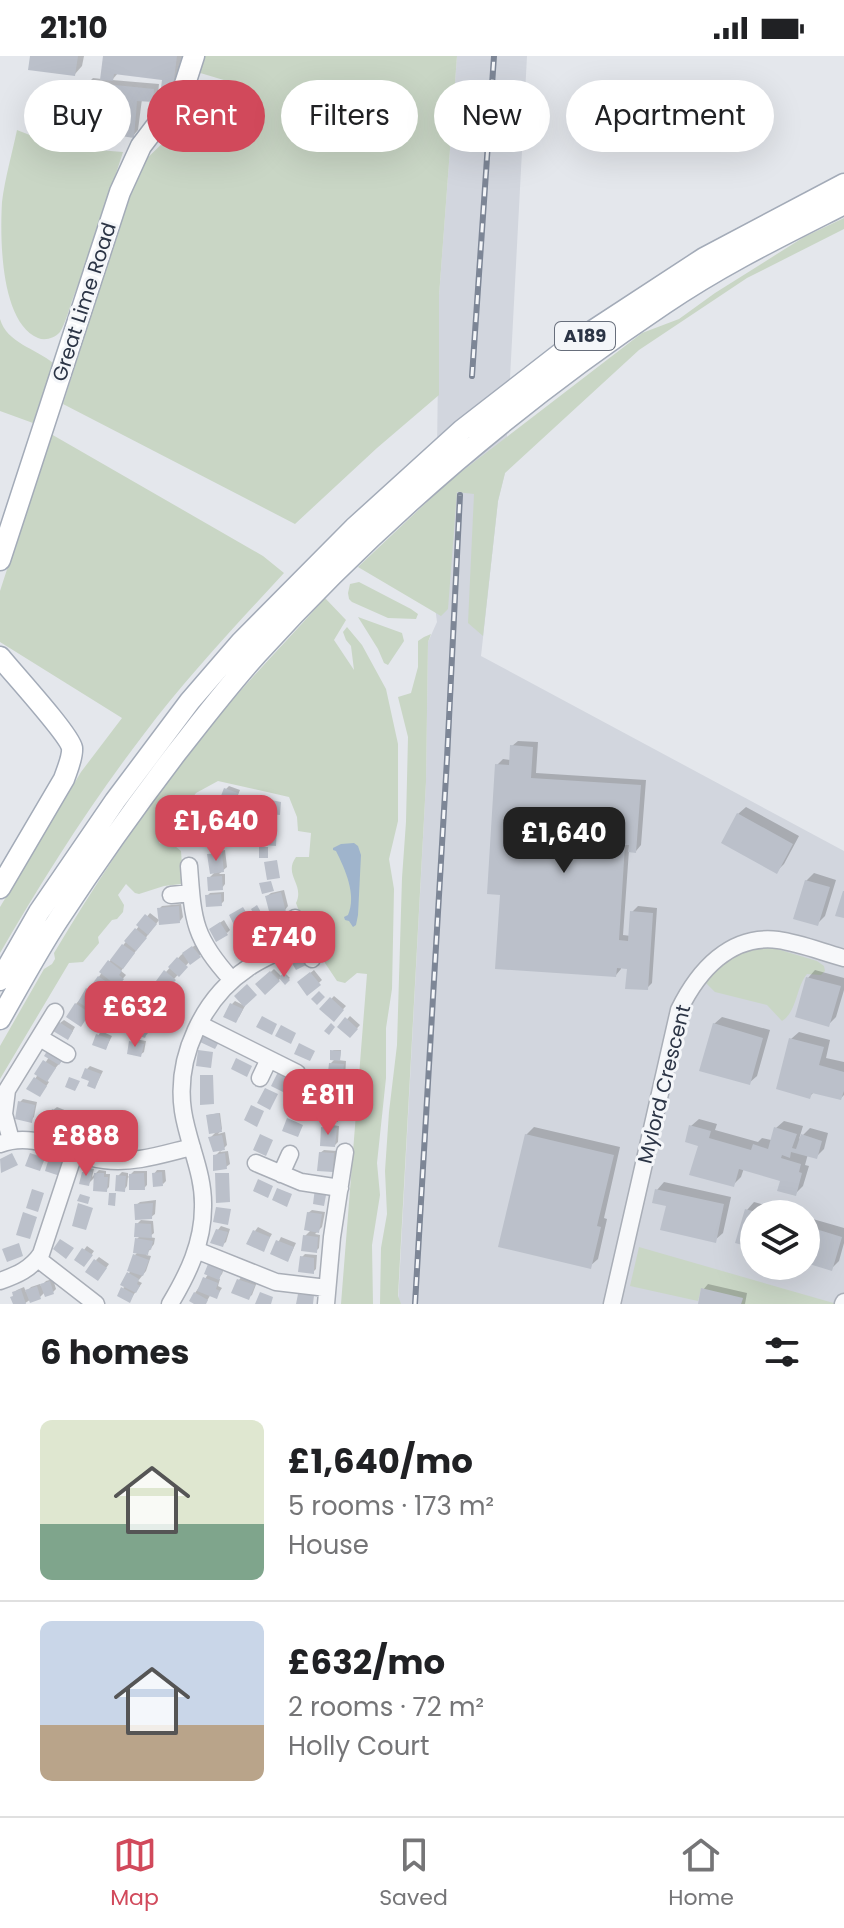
<!DOCTYPE html>
<html lang="en">
<head>
<meta charset="utf-8">
<style>
  body { margin:0; font-family:Poppins,sans-serif; background:#f2f2f2; color:#202124; height:100vh; display:flex; flex-direction:column; font-size:30px; white-space:nowrap }
  * { box-sizing:border-box; margin:0 }
  p { font-size:26px; color:#757577 }
  .icon { flex:none; width:44px; height:44px; fill:none; stroke:currentColor; stroke-width:2; stroke-linecap:round; stroke-linejoin:round }
  .map { position:relative; height:1248px; overflow:hidden }
  .sheet { display:flex; flex-direction:column; background:#fff; flex:1 }
  .sheet>* { flex:none }
  .top-card { position:absolute; left:24px; top:24px; width:796px; height:72px; display:flex; gap:16px }
  .fabs { position:absolute; left:740px; top:1144px; display:grid; gap:16px }
  .fabs a { display:grid; place-items:center; width:80px; height:80px; border-radius:50%; background:#fff; box-shadow:0 8px 32px #0002; font-size:40px }
  .price { position:absolute; translate:-50% -68px; padding:0 18px; border-radius:16px; background:#d1495b; color:#fff; font-size:26px; line-height:52px; filter:drop-shadow(0 2px 4px #0008) }
  .price::after { content:''; position:absolute; left:50%; top:48px; width:24px; height:18px; margin-left:-12px; background:inherit; clip-path:polygon(0 0,100% 0,50% 100%) }
  .price.selected { background:#222; color:#fff }
  ul { padding:0; list-style:none }
  li { display:flex; align-items:center; gap:24px; height:200px; padding:0 40px }
  li+li { border-top:2px solid #e0e0e0 }
  li span { display:grid; place-items:center; flex:none; width:224px; height:160px; border-radius:12px; color:#555 }
  li>.icon { margin-inline-start:auto }
  span .icon { width:96px; height:96px; fill:#fffc; stroke-width:1 }
  li b { font-size:34px }
  h2 { display:flex; justify-content:space-between; align-items:center; height:96px; padding:0 40px; font-size:34px }
  .pill { padding:0 28px; border-radius:36px; background:#fff; box-shadow:0 8px 32px #0002; font-size:28px; line-height:72px }
  .pill.selected { background:#d1495b; color:#fff }
  .status { display:flex; justify-content:space-between; align-items:center; height:56px; padding:0 40px; background:#fff; direction:ltr }
  .status svg { height:22px; fill:currentColor }
  .tabs { display:flex; justify-content:space-around; align-items:center; height:112px; border-top:2px solid #e0e0e0; background:#fff; font-size:22px; color:#757577 }
  .tabs a { display:grid; justify-items:center; gap:4px }
  .tabs .selected { color:#d1495b }
  .map>svg:first-child { display:block }
  .built { fill:#d2d6de; fill-rule:evenodd }
  .green { fill:#c9d6c5 }
  .water { fill:#9fb4cc }
  .shadow { fill:#0003 }
  .building { fill:#bbc0ca }
  .lines { fill:none; stroke-linecap:round; stroke-linejoin:round }
  .minor-casing { stroke:#a9aeb7; stroke-width:19 }
  .major-casing { stroke:#a3abb8; stroke-width:23 }
  .minor { stroke:#f7f8fa; stroke-width:16 }
  .major { stroke:#fff; stroke-width:20 }
  .rail-casing { stroke:#7d8696; stroke-width:6 }
  .rail { stroke:#f4f6f9; stroke-width:3; stroke-dasharray:9; stroke-linecap:butt }
  .labels { text-anchor:middle; stroke-width:6; stroke-linejoin:round; paint-order:stroke }
  .shield { fill:#f4f6f9; stroke:#676e7b; stroke-width:2 }
  .shield-label { font-size:18px; font-weight:bold; fill:#2b3445 }
  .street-label { font-size:20px; fill:#2b3445; stroke:#f4f6f9 }
</style>
</head>
<body>
<div class="status"><b>21:10</b><svg viewBox="0 0 49 12"><path d="M0 12V9h3v3zM5 12V6h3v6zM10 12V3h3v9zM15 12V0h3v12zM26 1h20v11H26zM47 4h2v5h-2z"/></svg></div>
<div class="map">
<svg width="844" height="1248" viewBox="0 0 844 1248">
  <rect width="100%" height="100%" fill="#e4e7ec"/>
  <path class="built" d="M457 0H527L505 417 498 445 481 600 844 795V1248H398L426 726 428 586 437 566 435 551 439 240ZM754 1158H806V1210H754Z"/>
  <path class="green" d="M202 0H457L439 240V339L377 392 295 468 63 348 138 111 172 78 208 88 227 25 197 16Z
    M17 74 60 91 123 96C107 145 92 194 73 242 70 250 65 269 60 276 55 282 45 285 38 282 0 266 0 181 2 146 5 122 12 98 17 74Z
    M844 162V173L747 222 639 294 505 417 498 445 483 580 468 567 474 438 457 436 448 553 441 560 358 511 448 426 642 277 679 263 715 237 804 181Z
    M0 263C7 287 35 292 53 307L33 367 0 355Z
    M51 378 263 500 284 517C236 569 187 621 144 678 91 747 44 821 0 897V851L81 716 122 662 0 586V535Z
    M359 526 411 553 418 558 416 563 388 562 352 546 349 543 348 537 350 528Z
    M325 542 346 564 334 584 354 614 351 590 346 584 343 576 347 571 362 589 386 633 398 688V765L389 803 394 833 392 933 386 972V1022L377 1107 380 1139 372 1189 373 1248H341L367 918 357 917 345 927 337 925 317 895 327 889 319 872 307 877 296 847C305 828 283 819 296 801H309L311 777 298 775 297 761 289 741 218 725 196 737 159 787 175 790 181 795 183 824 181 828 164 830 139 838 135 837 126 828 118 839 124 849 123 856 117 863 112 864 98 881 99 887 83 906 69 907 0 1023V990L44 913 52 908 55 903 54 897C103 815 157 735 218 661 252 620 290 582 325 542Z
    M358 561 402 577 404 585 388 609 384 607 378 593Z
    M431 578 428 586 426 726 398 1240 401 1248H380L381 1192 387 1158 385 1115 389 1056 397 989 402 822 406 766 408 681 398 641 411 637 418 611V585L424 581Z
    M767 890 817 905 824 910 825 915 821 919 807 918C796 931 797 956 782 965L767 949 715 936 705 926C725 903 736 895 767 890Z
    M639 1191 837 1248H741L743 1243 701 1233 698 1245 630 1230Z"/>
  <path class="water" d="M354 787 358 790 361 799 358 859 356 869 353 871 349 865 345 864 344 861 348 859C357 839 345 813 336 795L333 794V792L341 788Z"/>
  <path class="shadow" d="M32 0H84L82 10 75 18Z
    M105 0H183L179 30 171 38 164 22 119 16 112 24 159 28 158 38 152 44 142 43 138 74 133 80 126 42 88 38 86 57 83 61 62 42 65 38 87 41 88 27 93 22 102 23Z
    M193 40 220 47 217 57 214 60 190 43Z
    M518 685 538 686 536 717 646 724 641 789 636 795 629 794 623 879 631 880 632 856 638 850 657 852 652 927 647 932 629 911 621 910V913L616 919 502 837 497 709 503 703 511 704 512 690Z
    M229 730 240 734 238 739 235 742 233 741 229 747 226 733Z
    M222 751 234 755 228 771 224 776H225L223 789 219 792 208 776 214 770 219 754Z
    M746 751 799 780 784 808 776 816 738 758Z
    M225 794 227 811 219 818H225V828L222 832 209 822 216 815 210 799 213 796Z
    M814 817 836 824 825 860 817 868 806 825Z
    M284 834 288 850 285 854 267 840 271 837Z
    M224 836V845L221 848 207 840 210 837Z
    M181 848 183 861 180 865 159 853 162 850Z
    M150 857 159 864 121 915 126 919 118 928 113 924 107 934 102 936 90 952 92 953 84 965 76 948 88 934 92 931 109 906Z
    M224 864 230 874 227 877 215 870Z
    M197 888 203 897 190 905 167 931 169 932 156 949 159 951 149 966H152L148 977 145 980 138 966 144 960 146 948 152 943 157 929 166 916 181 899Z
    M274 913 282 921 286 918 290 922 285 926 281 922 265 936 258 928Z
    M314 914 322 924 308 937 299 926Z
    M815 914 844 922V934L836 961 829 968 808 922Z
    M334 940 346 950 334 963 322 953Z
    M235 945 245 950 239 961 232 948Z
    M350 960 360 969 350 980 340 971Z
    M722 961 770 974 757 1020 749 1027 714 968Z
    M64 964 75 971 71 978 60 967Z
    M101 975 112 980 106 992 94 987Z
    M799 976 830 984 826 1002 844 1006V1039L841 1042 815 1035 810 1040 791 983Z
    M135 983 146 985 144 996 140 999 131 986Z
    M333 994H341L340 1002 338 1004 346 1005 345 1022 341 1025 331 1007 336 1002Z
    M49 1001 62 1004 46 1024 49 1026 43 1035 35 1023Z
    M90 1010 103 1015 95 1031 87 1013Z
    M23 1043 37 1046 34 1061 31 1064 20 1046Z
    M329 1043 342 1044 341 1060 338 1064 326 1046Z
    M57 1051 67 1055 59 1068 53 1054Z
    M73 1057 86 1061 82 1071 79 1075 70 1060Z
    M220 1057 222 1073 218 1078 225 1076 227 1089 220 1096 228 1095 230 1108 226 1111 215 1100 223 1092 211 1081 217 1075 208 1059Z
    M699 1063 717 1068 715 1074 758 1086 762 1082 771 1084 776 1072 784 1065 803 1070 799 1083 810 1072 828 1077 824 1093 816 1101 808 1098 805 1109 809 1110 803 1130 795 1138 782 1123 744 1112 741 1121 733 1129 700 1088 691 1070Z
    M326 1068 339 1070 338 1086 335 1089 323 1072Z
    M534 1071 620 1091 604 1162 607 1163 598 1203 590 1210 526 1079Z
    M324 1094 337 1095 335 1111 332 1114 320 1097Z
    M90 1112 94 1113 92 1121 99 1114 106 1115V1118H110L109 1131 106 1134 96 1120 88 1128 84 1117Z
    M157 1114H165L166 1125 163 1128 154 1118Z
    M134 1115H147V1129L144 1132 128 1121 127 1130 124 1134 118 1120 122 1116 128 1117V1121Z
    M664 1126 731 1141 723 1177 715 1184 668 1148 657 1134Z
    M156 1144 155 1158 151 1161 136 1149 140 1146Z
    M754 1146 796 1158H754V1190L747 1154Z
    M312 1154 325 1156 322 1171 315 1178 320 1179 319 1192 316 1195 305 1180 311 1174 308 1157Z
    M806 1161 844 1172V1187L839 1205 831 1213 806 1205Z
    M141 1164 153 1165 154 1177 149 1181 155 1182 154 1188 146 1199 151 1200 146 1215 138 1225 142 1227 132 1241 123 1232 126 1230 128 1218 132 1214 135 1199 139 1195 137 1183 141 1179 137 1168Z
    M221 1170 230 1173 226 1186 222 1189 218 1174Z
    M258 1171 272 1178 263 1193 255 1175Z
    M281 1181 296 1187 290 1200 273 1197Z
    M87 1190 94 1195 87 1205 77 1203Z
    M305 1198 317 1199 316 1213 313 1216 302 1201Z
    M99 1201 109 1208 101 1219 96 1204Z
    M213 1206 225 1210 222 1218 218 1222 220 1223 218 1230 222 1232 216 1241 211 1238 205 1248H199L195 1237 209 1217V1209Z
    M242 1220 257 1226 252 1239 248 1242 239 1224Z
    M53 1223 56 1233 53 1236H45L40 1241 31 1243 24 1248H15L14 1237 17 1234 24 1231 26 1236 31 1231 40 1228 41 1230 46 1225Z
    M708 1228 747 1237 745 1248H700L703 1234Z"/>
  <path class="building" d="M30 0H78L75 20 28 14Z
    M103 0H177L172 40 160 39 162 24 114 18 113 25 100 24Z
    M86 26 154 33 153 46 137 45 134 82 121 80 124 43 85 39Z
    M60 41 85 44 83 63 58 60Z
    M188 42 218 50 214 62 184 54Z
    M510 689 533 691 531 722 641 729 636 797 628 796 629 789H625L619 884 628 885 630 855 653 857 648 934 625 933 627 913 617 912 616 921 495 913 500 839 487 838 495 708 509 709Z
    M224 732 238 737 236 744 232 743 229 749 219 745Z
    M271 744 281 746 280 759 270 758Z
    M217 753 232 758 226 776 210 771Z
    M253 756 264 758 263 769 252 768Z
    M737 757 793 788 777 818 721 787Z
    M262 771H277L276 790 262 789Z
    M206 775 223 779 220 794 203 790Z
    M259 791H268V802H259Z
    M222 797 224 816 210 818 207 798Z
    M277 804 280 822 267 824 264 806Z
    M222 820 223 834 208 835 207 821Z
    M805 824 830 831 818 870 793 863Z
    M271 825 274 835 262 838 259 827Z
    M843 835H844V862L835 860Z
    M281 836 286 856 270 859 265 840Z
    M221 838 222 850 206 851 205 839Z
    M257 849 263 860 256 863 251 853Z
    M179 850 180 867 159 869 157 852Z
    M243 851 250 863 235 871 229 859Z
    M145 858 157 868 148 879 136 869Z
    M220 866 228 879 216 886 209 873Z
    M135 872 147 882 136 895 124 885Z
    M122 888 135 897 123 913 110 904Z
    M192 890 201 901 190 909 182 897Z
    M300 897 306 909 296 914 289 902Z
    M177 901 188 911 179 921 168 911Z
    M108 904 122 915 119 919 124 923 118 931 99 916Z
    M164 914 176 924 167 934 156 925Z
    M270 915 280 925 265 939 255 928Z
    M310 916 321 929 307 940 297 926Z
    M283 917 290 924 285 929 279 922Z
    M98 920 111 929 104 940 90 931Z
    M806 921 841 930 829 971 795 961Z
    M156 928 167 936 158 950 146 941Z
    M247 928 257 939 244 951 234 940Z
    M86 932 99 941 91 954 78 946Z
    M319 935 325 941 317 949 311 943Z
    M330 941 344 954 334 966 319 953Z
    M75 947 90 957 81 971 66 961Z
    M145 947 158 954 151 966 138 959Z
    M230 947 243 953 236 967 223 961Z
    M262 960 277 968 272 979 256 971Z
    M345 961 358 973 350 982 337 971Z
    M136 965 150 970 145 982 131 977Z
    M59 966 73 975 68 984 53 975Z
    M331 967 335 971 329 979 324 975Z
    M713 967 763 982 750 1029 699 1015Z
    M281 969 296 977 291 988 275 980Z
    M204 977 220 984 215 993 200 986Z
    M96 978 110 983 106 994 92 989Z
    M789 982 824 991 819 1009 844 1016V1035L841 1044 812 1037 810 1043 776 1033Z
    M129 985 144 988 141 1001 127 998Z
    M299 987 315 995 310 1005 294 998Z
    M49 992 64 1002 59 1009 44 1000Z
    M198 994 213 996 211 1012 196 1010Z
    M330 994 341 995 340 1005 330 1004Z
    M236 1002 252 1010 247 1021 231 1013Z
    M43 1004 56 1012 47 1026 34 1018Z
    M329 1007 344 1008 342 1027 327 1026Z
    M85 1012 101 1018 95 1033 87 1030 89 1025 81 1022Z
    M279 1014 293 1022 285 1037 271 1030Z
    M200 1019H213L214 1048 200 1049Z
    M34 1021 47 1030 40 1041 26 1033Z
    M69 1021 80 1025 75 1035 65 1031Z
    M309 1025 320 1026V1036L308 1035Z
    M265 1032 278 1038 270 1054 257 1047Z
    M18 1045 35 1049 32 1067 15 1063Z
    M324 1046 340 1047 338 1066 322 1064Z
    M251 1049 264 1055 257 1071 244 1064Z
    M52 1053 65 1058 60 1070 47 1065Z
    M219 1057 222 1076 209 1078 206 1059Z
    M68 1059 84 1064 79 1077 64 1072Z
    M287 1062 303 1069 298 1081 282 1075Z
    M89 1064 108 1067 105 1082 86 1079Z
    M689 1069 711 1075 709 1082 751 1094 753 1088 768 1093 774 1071 797 1078 792 1092 796 1093 801 1078 822 1085 817 1103 791 1096 790 1102 782 1099 781 1102 801 1108 799 1116 802 1117 796 1140 777 1135 780 1125 739 1113 734 1131 689 1119 698 1090 685 1086Z
    M321 1071 337 1072 335 1091 320 1090Z
    M260 1078 273 1084 266 1100 253 1094Z
    M525 1078 614 1099 597 1170 601 1171 591 1213 498 1191Z
    M222 1079 225 1094 213 1096 208 1081Z
    M319 1096 334 1097 333 1116 317 1115Z
    M12 1097 18 1109 1 1117 0 1103Z
    M30 1097 45 1102 40 1115 25 1110Z
    M225 1097 227 1113 213 1115V1099Z
    M49 1102 64 1107 60 1120 45 1115Z
    M84 1114 92 1116 89 1130 79 1128 82 1116H84Z
    M162 1116 163 1130 153 1131 152 1117Z
    M94 1117H104V1121H108L107 1136 93 1135Z
    M144 1117 145 1134H129V1118Z
    M215 1117H229L230 1146 216 1147Z
    M116 1119 126 1120 125 1136 115 1135Z
    M258 1123 273 1130 268 1142 253 1135Z
    M277 1132 292 1138 287 1151 272 1144Z
    M315 1132 327 1134 324 1150 313 1148Z
    M32 1133 44 1137 38 1156 26 1152Z
    M655 1133 724 1148 716 1187 660 1174 666 1150 652 1147Z
    M109 1137H116L115 1150 108 1149Z
    M80 1138 90 1141 88 1148 77 1145Z
    M78 1147 93 1152 86 1174 72 1170Z
    M153 1147 152 1163 135 1164 134 1148Z
    M216 1151 231 1153 228 1169 213 1166Z
    M745 1153 760 1157 754 1158V1192L735 1187Z
    M23 1156 37 1161 30 1183 16 1179Z
    M307 1156 322 1158 319 1177 304 1174Z
    M135 1167 151 1168 152 1182 134 1181Z
    M806 1170 842 1181 832 1215 806 1207Z
    M216 1173 228 1176 223 1191 210 1187Z
    M253 1174 270 1181 264 1196 246 1188Z
    M303 1179 318 1181 317 1197 301 1195Z
    M135 1182 153 1185 151 1194 149 1193 148 1199 133 1197Z
    M60 1183 74 1192 66 1203 53 1193Z
    M276 1184 294 1191 288 1206 270 1198Z
    M19 1187 23 1200 7 1206 2 1193Z
    M82 1192 93 1199 84 1211 74 1204Z
    M133 1198 149 1204 143 1220 127 1215Z
    M300 1200 314 1202V1218L298 1216Z
    M94 1203 107 1212 98 1225 85 1216Z
    M208 1208 223 1214 219 1224 204 1218Z
    M127 1216 139 1223 137 1228 140 1230 136 1237 120 1229Z
    M203 1221 218 1227 216 1233 220 1235 217 1243 197 1235Z
    M237 1223 255 1229 249 1244 231 1237Z
    M50 1225 54 1238 45 1241 40 1228Z
    M37 1230 41 1243 30 1247 25 1234Z
    M121 1231 134 1238 130 1247 117 1240Z
    M701 1232 743 1242 741 1248H698Z
    M21 1233 26 1248H13L10 1241 13 1240 12 1236Z
    M194 1236 208 1244 206 1248H194L189 1245Z
    M260 1236 273 1241 271 1248H255Z
    M298 1238 314 1239 313 1248H296Z"/>
  <g class="lines">
    <g class="minor-casing">
      <path id="minor" d="M189 810C193 866 194 882 232 924
        M171 839 191 837
        M295 862 303 885 312 903
        M199 968 297 1017
        M40 982 67 998
        M260 1022 269 1003
        M11 1084 4 1058 7 1034 55 956
        M0 1088C37 1074 67 1100 104 1104 134 1108 163 1098 192 1091
        M256 1107 301 1126 340 1132
        M281 1118 290 1098
        M196 1194 276 1226 327 1232
        M38 1203 96 1248
        M0 1225C17 1219 31 1213 41 1198L74 1098
        M170 1248C188 1218 203 1187 203 1151 204 1117 188 1088 183 1055 175 1001 203 942 248 912 265 900 285 893 303 885
        M326 1248 332 1181 345 1096
        M612 1248 679 954C698 915 730 878 778 884 800 887 822 896 844 902
        M843 1248 844 1246"/>
    </g>
    <g class="major-casing">
      <path id="major" d="M0 504 120 136 141 90 179 40 185 28 194 0
        M0 601C12 616 69 678 72 692 73 701 67 714 64 723L0 832
        M0 924 39 856 115 745 190 645 241 586 354 472 462 374 574 287 704 202 844 128
        M0 963C19 930 37 896 58 864 96 806 135 751 177 696 203 663 229 629 257 598 378 465 516 347 664 248 721 209 783 179 844 148"/>
    </g>
    <use href="#minor" class="minor"/>
    <use href="#major" class="major"/>
    <g class="rail-casing">
      <path id="rail" d="M472 320 494 0
        M415 1248 447 703 460 439"/>
    </g>
    <use href="#rail" class="rail"/>
  </g>
  <g class="labels">
    <rect class="shield" x="555" y="266" width="60" height="28" rx="6"/>
    <g class="shield-label">
      <text x="585" y="286">A189</text>
    </g>
    <g class="street-label">
      <text transform="translate(84 246) rotate(-72)" y="7">Great Lime Road</text>
      <text transform="translate(664 1028) rotate(-76)" y="7">Mylord Crescent</text>
    </g>
  </g>
</svg>
<div class="fabs">
<a><svg class="icon" aria-label="layers" viewBox="0 0 24 24"><path d="M12 4l9 5-9 5-9-5zM3 14l9 5 9-5"/></svg></a>
</div>
<b class="price" style="left:216px;top:807px">£1,640</b>
<b class="price selected" style="left:564px;top:819px">£1,640</b>
<b class="price" style="left:284px;top:923px">£740</b>
<b class="price" style="left:135px;top:993px">£632</b>
<b class="price" style="left:328px;top:1081px">£811</b>
<b class="price" style="left:86px;top:1122px">£888</b>
<div class="top-card">
<a class="pill">Buy</a>
<a class="pill selected">Rent</a>
<a class="pill">Filters</a>
<a class="pill">New</a>
<a class="pill">Apartment</a>
</div>
</div>
<section class="sheet">
<h2>6 homes<svg class="icon" aria-label="filters" viewBox="0 0 24 24"><path d="M4 7h16M4 17h16"/><circle cx="9" cy="7" r="2"/><circle cx="15" cy="17" r="2"/></svg></h2>
<ul>
<li><span style="background:linear-gradient(#dfe7d0 65%,#7fa58c 0)"><svg class="icon" aria-label="home" viewBox="0 0 24 24"><path d="M3 11l9-7 9 7M6 9v11h12V9"/></svg></span><div><b>£1,640/mo</b><p>5 rooms · 173 m²</p><p>House</p></div></li>
<li><span style="background:linear-gradient(#c9d6e8 65%,#b9a48a 0)"><svg class="icon" aria-label="home" viewBox="0 0 24 24"><path d="M3 11l9-7 9 7M6 9v11h12V9"/></svg></span><div><b>£632/mo</b><p>2 rooms · 72 m²</p><p>Holly Court</p></div></li>
</ul>
</section>
<nav class="tabs">
<a class="selected"><svg class="icon" aria-label="map" viewBox="0 0 24 24"><path d="M3 6l6-2 6 2 6-2v14l-6 2-6-2-6 2zM9 4v14M15 6v14"/></svg>Map</a>
<a><svg class="icon" aria-label="saved" viewBox="0 0 24 24"><path d="M7 4h10v16l-5-4-5 4z"/></svg>Saved</a>
<a><svg class="icon" aria-label="home" viewBox="0 0 24 24"><path d="M3 11l9-7 9 7M6 9v11h12V9"/></svg>Home</a>
</nav>
</body>
</html>
